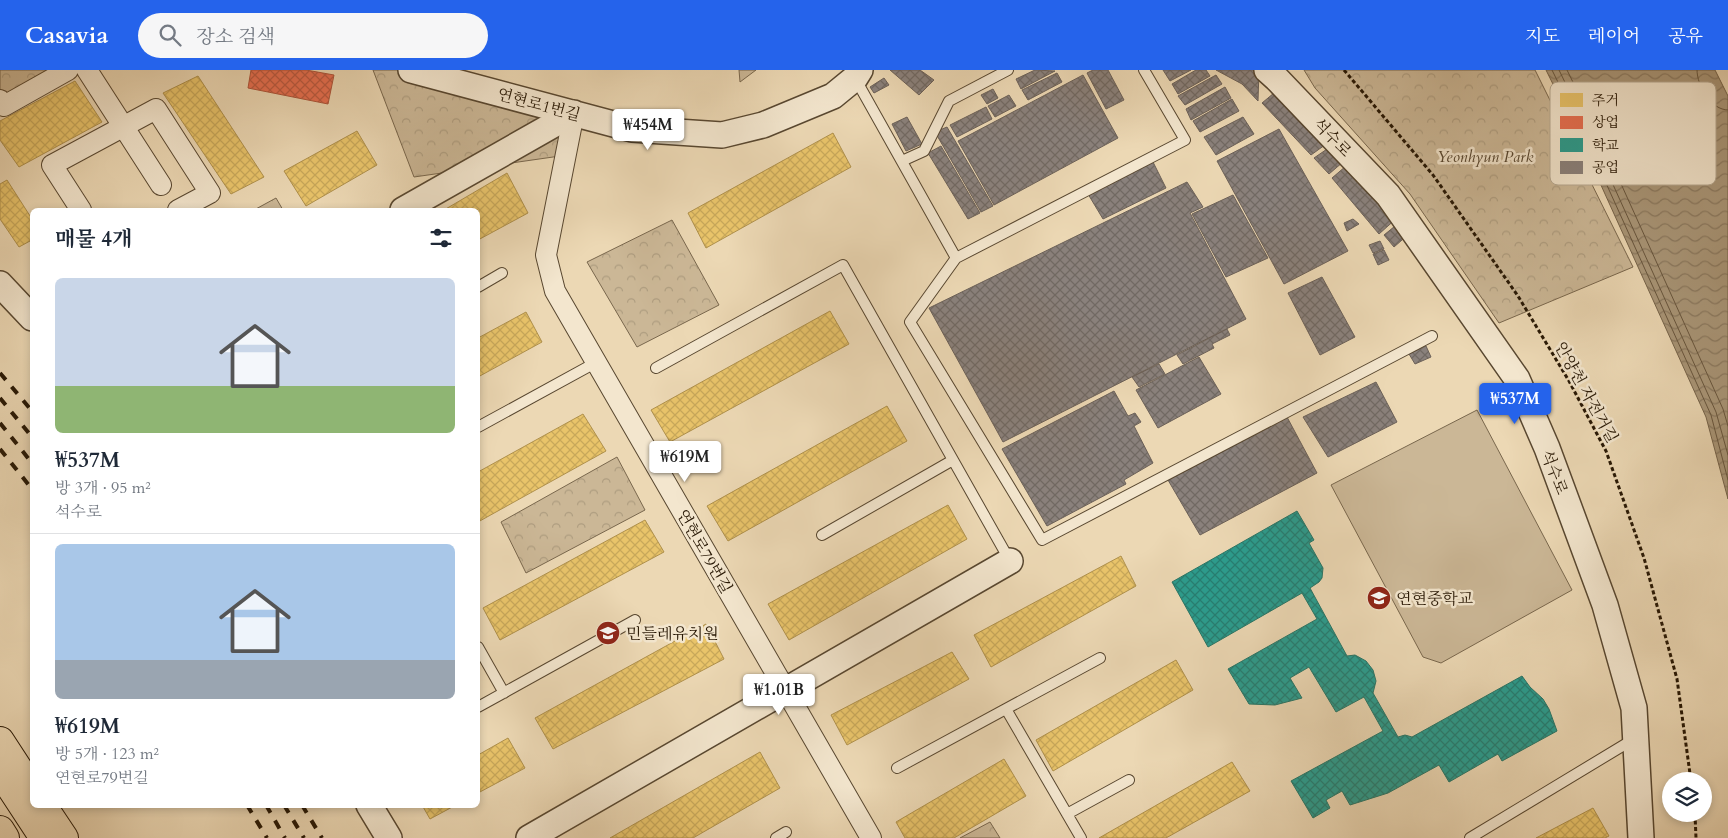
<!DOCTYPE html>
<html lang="ko">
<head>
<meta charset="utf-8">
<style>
  body { margin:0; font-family:Cardo,"Noto Serif KR",serif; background:#f6f6f7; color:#1f2937; height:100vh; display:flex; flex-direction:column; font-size:19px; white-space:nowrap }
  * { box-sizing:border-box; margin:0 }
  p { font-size:16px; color:#747a83 }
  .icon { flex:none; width:28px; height:28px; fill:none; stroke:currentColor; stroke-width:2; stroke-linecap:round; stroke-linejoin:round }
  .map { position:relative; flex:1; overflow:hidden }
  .drawer { position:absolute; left:30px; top:138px; width:450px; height:600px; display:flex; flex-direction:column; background:#fff; border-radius:8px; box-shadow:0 2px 8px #0003 }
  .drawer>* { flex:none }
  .fabs { position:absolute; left:1662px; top:702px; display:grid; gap:10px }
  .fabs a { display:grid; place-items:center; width:50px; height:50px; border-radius:50%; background:#fff; box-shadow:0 2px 8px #0003; font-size:25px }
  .price { position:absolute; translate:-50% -42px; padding:0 11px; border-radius:5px; background:#fff; color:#222; font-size:16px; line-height:32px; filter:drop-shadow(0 1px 2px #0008) }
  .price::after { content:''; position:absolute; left:50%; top:30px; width:15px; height:11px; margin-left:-8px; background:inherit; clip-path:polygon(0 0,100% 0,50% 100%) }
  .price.selected { background:#2563eb; color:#fff }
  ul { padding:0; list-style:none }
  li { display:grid; align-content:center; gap:10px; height:265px; padding:0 25px }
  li+li { border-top:1px solid #e0e1e3 }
  li span { display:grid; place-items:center; height:155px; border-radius:8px; color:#555 }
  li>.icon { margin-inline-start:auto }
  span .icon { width:90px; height:90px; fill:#fffc; stroke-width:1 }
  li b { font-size:21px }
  h2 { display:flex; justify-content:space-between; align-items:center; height:60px; padding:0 25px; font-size:21px }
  header { display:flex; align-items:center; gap:30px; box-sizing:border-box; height:70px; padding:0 25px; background:#2563eb; color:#fff }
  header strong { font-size:24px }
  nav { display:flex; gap:28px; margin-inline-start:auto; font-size:18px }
  .search { width:350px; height:45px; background:#f6f6f7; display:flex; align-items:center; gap:12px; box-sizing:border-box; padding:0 18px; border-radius:28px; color:#747a83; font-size:19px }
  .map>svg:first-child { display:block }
  .grass { fill:#cbb796; stroke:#79674d }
  .forest { fill:url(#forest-crowns); stroke:#79674d }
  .water { fill:url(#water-waves); stroke:#75634a }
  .homes { fill:url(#homes-cross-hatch); stroke:#af904b }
  .shops { fill:url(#shops-cross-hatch); stroke:#ad553a }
  .schools { fill:url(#schools-cross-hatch); stroke:#297565 }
  .industry { fill:url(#industry-cross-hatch); stroke:#6c6158 }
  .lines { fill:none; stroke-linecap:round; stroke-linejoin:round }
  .shore { stroke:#68563e; stroke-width:1 }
  .service-casing { stroke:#584730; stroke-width:12 }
  .minor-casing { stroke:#584730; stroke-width:22 }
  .tertiary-casing { stroke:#584730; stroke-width:28 }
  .primary-casing { stroke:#271704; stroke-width:30 }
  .motorway-casing { stroke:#271704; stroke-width:30 }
  .path { stroke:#271704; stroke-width:3; stroke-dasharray:4 2.5; stroke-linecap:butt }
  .service { stroke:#f3e6ce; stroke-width:10 }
  .minor { stroke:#f3e6ce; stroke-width:20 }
  .tertiary { stroke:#f3e6ce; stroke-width:25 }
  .primary { stroke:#ecd8b4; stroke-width:28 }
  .motorway { stroke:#ecd8b4; stroke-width:28 }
  .rail { stroke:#271704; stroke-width:4; stroke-dasharray:9 9; stroke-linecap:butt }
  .labels { text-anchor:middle; stroke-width:5; stroke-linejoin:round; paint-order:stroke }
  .street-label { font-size:16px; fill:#271704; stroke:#f3e6ce }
  .park-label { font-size:16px; font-style:italic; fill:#584730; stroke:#f3e6ce }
  .poi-label { font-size:16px; fill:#271704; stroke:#f3e6ce; text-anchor:start }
  .key { fill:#f3e6ce; stroke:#b6a891; stroke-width:1 }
  .key-label { font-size:14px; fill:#271704 }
</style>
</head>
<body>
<header>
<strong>Casavia</strong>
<div class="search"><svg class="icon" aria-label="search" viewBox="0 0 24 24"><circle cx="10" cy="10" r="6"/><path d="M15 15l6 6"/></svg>장소 검색</div>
<nav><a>지도</a><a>레이어</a><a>공유</a></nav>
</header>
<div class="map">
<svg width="1728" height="768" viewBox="0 0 1728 768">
  <defs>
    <pattern id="forest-crowns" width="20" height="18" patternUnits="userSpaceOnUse" patternTransform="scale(1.25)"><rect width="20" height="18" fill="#cbb796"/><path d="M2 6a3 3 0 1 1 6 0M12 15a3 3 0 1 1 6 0" fill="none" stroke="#ae9d80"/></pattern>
    <pattern id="water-waves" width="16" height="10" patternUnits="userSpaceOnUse" patternTransform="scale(1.25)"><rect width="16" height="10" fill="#a99678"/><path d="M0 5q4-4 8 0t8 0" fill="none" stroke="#8a7960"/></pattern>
    <pattern id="homes-cross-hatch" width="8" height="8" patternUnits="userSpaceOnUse" patternTransform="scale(1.25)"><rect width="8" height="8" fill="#e9c46a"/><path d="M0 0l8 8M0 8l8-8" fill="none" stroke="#c8a85a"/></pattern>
    <pattern id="shops-cross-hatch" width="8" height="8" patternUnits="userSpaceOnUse" patternTransform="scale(1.25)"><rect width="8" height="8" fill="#e76f51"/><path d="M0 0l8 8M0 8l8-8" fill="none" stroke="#bb5a41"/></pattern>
    <pattern id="schools-cross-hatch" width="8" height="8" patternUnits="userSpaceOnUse" patternTransform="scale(1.25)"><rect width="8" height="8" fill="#2a9d8f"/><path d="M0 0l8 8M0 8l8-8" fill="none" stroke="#247f73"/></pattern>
    <pattern id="industry-cross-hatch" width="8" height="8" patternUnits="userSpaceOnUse" patternTransform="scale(1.25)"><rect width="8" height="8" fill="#8a817c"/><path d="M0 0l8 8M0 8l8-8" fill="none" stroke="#716963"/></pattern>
  </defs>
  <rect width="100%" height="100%" fill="#ecd8b4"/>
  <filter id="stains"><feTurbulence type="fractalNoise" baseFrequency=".004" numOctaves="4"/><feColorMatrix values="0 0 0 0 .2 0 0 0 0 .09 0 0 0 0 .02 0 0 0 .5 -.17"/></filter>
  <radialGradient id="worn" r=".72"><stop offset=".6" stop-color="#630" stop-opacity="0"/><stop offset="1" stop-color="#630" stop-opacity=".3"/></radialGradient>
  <path class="grass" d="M1477 340 1572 520 1441 593 1423 587 1331 415Z"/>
  <path class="forest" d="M0 0H68L0 30Z
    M373 0H411L574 43 567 85 414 107Z
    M739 0H756L740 12Z
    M1304 0H1535L1633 197 1499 253 1410 124 1315 18Z
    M276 128 283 140H254Z
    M672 150 719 235 637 277 587 192Z
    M617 387 645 440 526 503 501 452Z
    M990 752 1000 768H960Z"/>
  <path class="water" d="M1546 0H1715L1728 26V429L1706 347 1581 71Z"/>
  <path class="homes" d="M198 6 264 107 231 124 163 23Z
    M75 11 102 52 19 97 0 70V51Z
    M357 61 377 95 306 136 284 101Z
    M833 63 851 97 706 178 688 143Z
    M507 103 528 143 478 170V140H444Z
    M7 110 32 149V175L30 171 19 177 0 149V114Z
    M830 241 849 274 670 372 651 340Z
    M526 242 542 272 478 307V268Z
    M887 336 907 371 728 471 707 436Z
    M583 344 606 381 478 452V402Z
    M948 435 967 469 789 570 768 534Z
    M645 450 664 482 500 570 483 538Z
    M1121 486 1136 516 991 597 974 565Z
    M706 554 724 589 553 679 535 648Z
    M952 582 969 609 847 675 831 645Z
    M1176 590 1193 620 1053 701 1036 670Z
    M508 668 525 698 478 723V685Z
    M760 682 780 718 693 768H610Z
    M1004 689 1026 726 954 768H905L896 752Z
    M1232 692 1250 721 1166 768H1099Z
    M422 735H456L430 749Z
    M1593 738 1609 766 1605 768H1536Z"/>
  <path class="shops" d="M251 0H306L334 5 328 34 248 18Z"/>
  <path class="schools" d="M1297 441 1314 470 1309 473 1323 498 1322 508 1319 512 1310 518 1347 586 1355 585 1366 591 1373 600 1376 611 1373 623 1398 667 1405 665 1412 667 1522 606 1530 617 1543 629 1549 639 1557 661 1502 691 1498 684 1449 712 1439 695 1388 723 1350 735 1342 721 1326 730 1330 738 1313 748 1291 711 1383 661 1364 627 1336 642 1309 597 1290 608 1302 628 1275 635 1249 634 1228 599 1317 549 1302 523 1208 577 1172 512Z"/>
  <path class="industry" d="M890 0H920L934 10 919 25Z
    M1035 0 1055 1 1021 19 1016 9Z
    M1093 0H1108L1124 30 1106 39 1087 3Z
    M1163 0H1191L1170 11Z
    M1196 0H1206L1210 6 1178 24 1172 14Z
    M1216 0H1259L1258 31 1242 14Z
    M1057 3 1062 12 1028 30 1022 20Z
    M1083 5 1118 68 994 135 958 71Z
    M1216 5 1222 14 1185 35 1178 26Z
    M884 8 889 15 874 23 870 17Z
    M1225 17 1231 28 1191 50 1186 39Z
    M1280 18 1329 72 1311 85 1262 33Z
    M993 19 998 28 987 34 981 25Z
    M1009 25 1016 36 995 47 988 36Z
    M1232 29 1239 41 1200 62 1193 51Z
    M986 37 992 49 957 67 950 55Z
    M907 47 922 74 906 81 892 54Z
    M1243 47 1254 64 1216 85 1204 67Z
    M947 57 993 136 981 142 935 62Z
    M1279 59 1348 181 1284 214 1217 91Z
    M941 76 980 143 968 149 928 83Z
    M1330 77 1343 92 1329 104 1314 88Z
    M1153 92 1166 118 1103 149 1088 124Z
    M1346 96 1385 141 1398 147 1379 164 1332 108Z
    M1187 112 1203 137 1190 143 1246 249 1003 372 929 238Z
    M1233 125 1268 188 1226 207 1192 144Z
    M1353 149 1359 154 1347 161 1344 153Z
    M1400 152 1410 163 1394 177 1384 165Z
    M1380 171 1384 179 1373 183 1369 175Z
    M1384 180 1389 190 1378 195 1373 184Z
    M1322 207 1355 267 1320 285 1288 223Z
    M1227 259 1230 265 1212 274 1214 278 1183 294 1177 285Z
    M1426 276 1431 287 1415 294 1409 284Z
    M1199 287 1221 324 1158 358 1136 320Z
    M1159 294 1165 304 1139 317 1132 307Z
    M1376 312 1397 352 1328 387 1303 347Z
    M1114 321 1128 346 1135 343 1141 352 1134 356 1153 393 1124 410 1126 414 1047 456 1002 379Z
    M1287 347 1317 403 1200 465 1168 410Z"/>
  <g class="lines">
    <path class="shore" d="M1552 0 1586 69 1711 345 1728 410
      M1559 0 1591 66 1716 342 1728 385
      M1567 0 1598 63 1723 339 1728 356
      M1697 0C1697 16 1711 40 1728 40"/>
    <g class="service-casing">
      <path id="service" d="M855 8 956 188 910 252 1042 470 1432 266
        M902 91 924 81 949 31 1008 0
        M956 188 1185 70 1144 0
        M478 217 502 203
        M656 298 843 195 1010 491
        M478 357 595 293
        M822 465 953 390
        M478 577 504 623
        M478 637 635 550
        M1006 639 1081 768
        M897 698 1100 588
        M1067 744 1129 710
        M776 768 786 762
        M1470 768 1634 669"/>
    </g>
    <g class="minor-casing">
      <path id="minor" d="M87 0 161 115
        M0 30 4 36 68 0
        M574 43 546 185 555 221 871 768
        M81 140 52 95 156 39 210 123 178 140"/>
    </g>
    <g class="tertiary-casing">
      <path id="tertiary" d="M411 0 632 59 722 65 763 55 833 26 855 8 860 0
        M1267 0 1277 9 1388 125 1517 309 1547 378 1605 535 1634 638 1641 768
        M403 140 574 43
        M0 214 32 248
        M369 735 389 768
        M529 768 1010 491"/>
    </g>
    <g class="primary-casing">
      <path id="primary" d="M0 671 32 720
        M42 735 64 768
        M0 760 5 768"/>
    </g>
    <g class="motorway-casing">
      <path id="motorway" d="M0 701 44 768"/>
    </g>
    <path class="path" d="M1344 0 1433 105 1518 226 1569 311 1606 381 1644 488 1677 609 1691 711
      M1695 744 1696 768"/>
    <use href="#service" class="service"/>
    <use href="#minor" class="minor"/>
    <use href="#tertiary" class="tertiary"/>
    <use href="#primary" class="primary"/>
    <use href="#motorway" class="motorway"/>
    <path class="rail" d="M0 303 32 341
      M0 328 32 367
      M0 353 32 393
      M0 379 32 419
      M247 735 267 768
      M266 735 285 768
      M284 735 304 768
      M302 735 322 768"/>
  </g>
  <defs>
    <g id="school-disc" transform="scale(1.25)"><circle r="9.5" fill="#8f2418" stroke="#f3e6ce"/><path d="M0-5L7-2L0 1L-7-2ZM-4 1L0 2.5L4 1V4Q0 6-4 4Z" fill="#fff"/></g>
  </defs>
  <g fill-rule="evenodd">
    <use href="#school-disc" x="1379" y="528"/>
    <use href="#school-disc" x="608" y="563"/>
  </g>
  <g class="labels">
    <g class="street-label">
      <text transform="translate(539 34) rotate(15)" y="6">연현로1번길</text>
      <text transform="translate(1333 67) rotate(46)" y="6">석수로</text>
      <text transform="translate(1587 322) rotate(61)" y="6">안양천 자전거길</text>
      <text transform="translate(1555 402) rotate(69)" y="6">석수로</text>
      <text transform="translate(705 481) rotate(60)" y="6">연현로79번길</text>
    </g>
    <g class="park-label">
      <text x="1485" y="92">Yeonhyun Park</text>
    </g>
    <g class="poi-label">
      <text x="1396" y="534">연현중학교</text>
      <text x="626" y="569">민들레유치원</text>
    </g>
  </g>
  <rect x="1550" y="12" width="166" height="103" rx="8" class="key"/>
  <rect x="1560" y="23" width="23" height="14" fill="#e9c46a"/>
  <rect x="1560" y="46" width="23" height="13" fill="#e76f51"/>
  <rect x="1560" y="68" width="23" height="14" fill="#2a9d8f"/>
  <rect x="1560" y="91" width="23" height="13" fill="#8a817c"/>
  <g class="key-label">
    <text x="1592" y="35">주거</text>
    <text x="1592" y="57">상업</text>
    <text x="1592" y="80">학교</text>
    <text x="1592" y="102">공업</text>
  </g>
  <rect width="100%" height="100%" filter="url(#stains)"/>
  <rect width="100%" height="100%" fill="url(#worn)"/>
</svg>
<div class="fabs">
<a><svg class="icon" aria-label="layers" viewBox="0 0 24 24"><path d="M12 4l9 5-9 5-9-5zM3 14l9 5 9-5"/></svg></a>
</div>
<b class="price" style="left:648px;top:81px">₩454M</b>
<b class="price selected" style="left:1515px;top:355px">₩537M</b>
<b class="price" style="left:685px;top:413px">₩619M</b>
<b class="price" style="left:779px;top:646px">₩1.01B</b>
<section class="drawer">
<h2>매물 4개<svg class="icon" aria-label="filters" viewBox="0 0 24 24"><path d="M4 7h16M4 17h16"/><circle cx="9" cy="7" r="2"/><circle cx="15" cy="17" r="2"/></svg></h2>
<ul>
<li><span style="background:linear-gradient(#c9d6e8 70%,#8fb573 0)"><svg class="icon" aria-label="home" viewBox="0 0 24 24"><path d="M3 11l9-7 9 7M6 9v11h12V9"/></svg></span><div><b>₩537M</b><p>방 3개 · 95 m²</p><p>석수로</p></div></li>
<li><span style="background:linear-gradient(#a9c7e8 75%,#9aa5b1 0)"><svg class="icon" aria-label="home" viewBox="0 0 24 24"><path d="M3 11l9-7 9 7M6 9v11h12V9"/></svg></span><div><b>₩619M</b><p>방 5개 · 123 m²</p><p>연현로79번길</p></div></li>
</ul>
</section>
</div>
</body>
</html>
